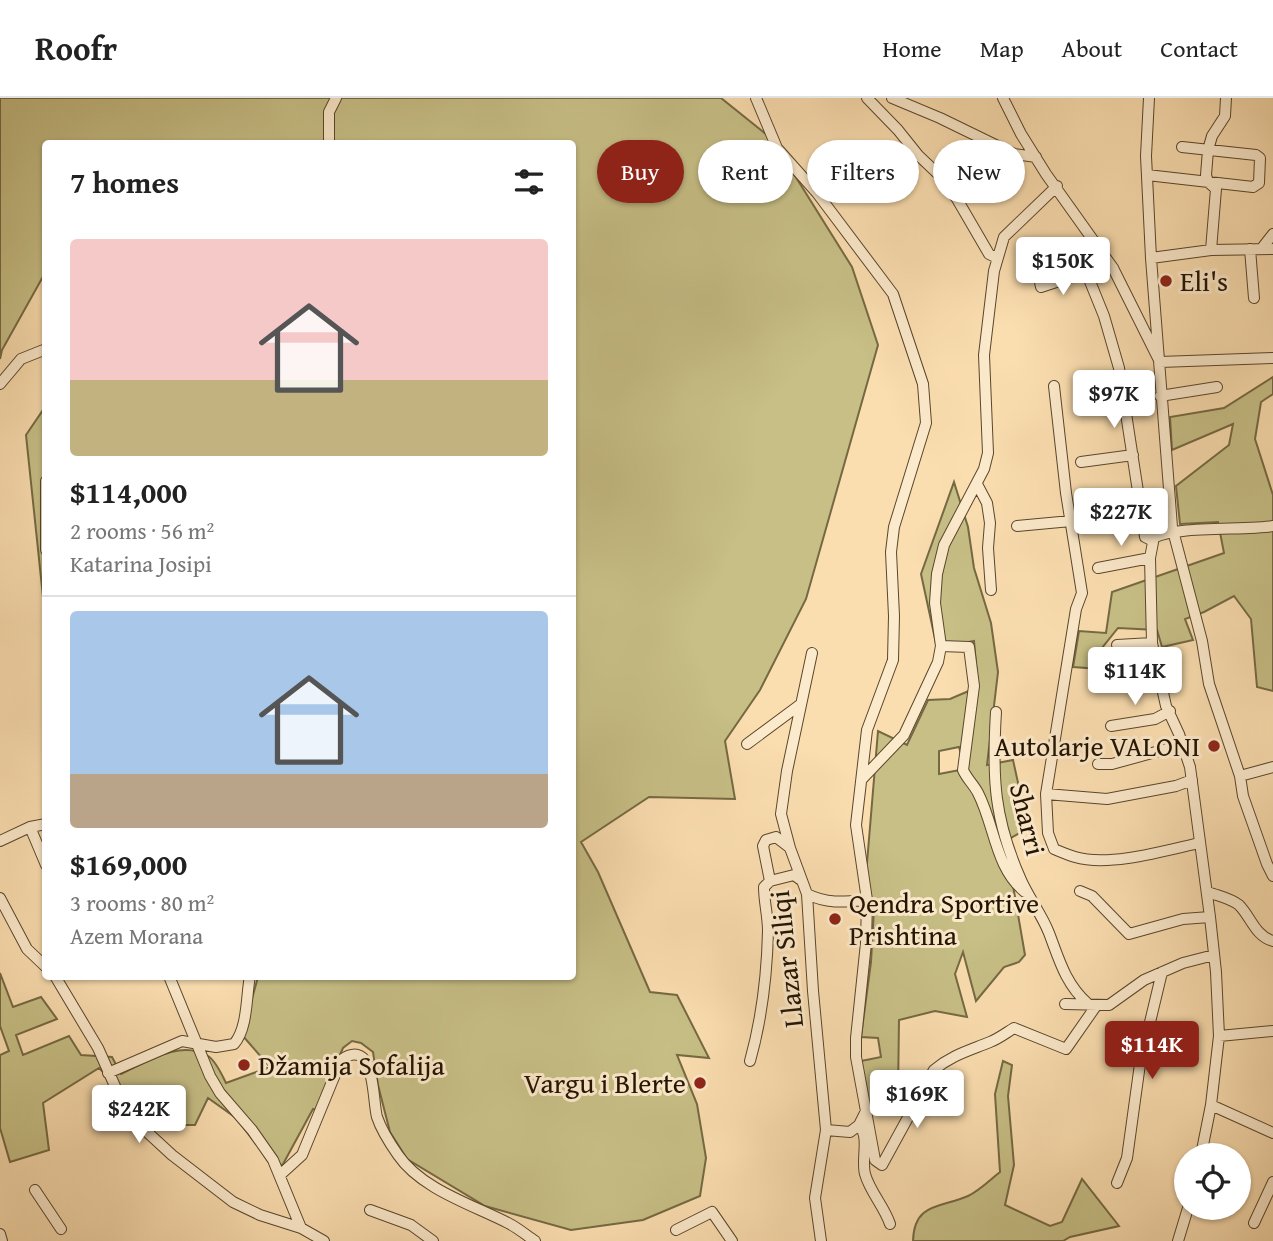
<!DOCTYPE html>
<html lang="en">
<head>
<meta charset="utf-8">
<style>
  body { margin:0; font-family:"Gentium Book Plus",serif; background:#f2f2f2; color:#222; height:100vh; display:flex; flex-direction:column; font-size:26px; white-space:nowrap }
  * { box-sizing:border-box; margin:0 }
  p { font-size:23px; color:#767676 }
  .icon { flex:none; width:38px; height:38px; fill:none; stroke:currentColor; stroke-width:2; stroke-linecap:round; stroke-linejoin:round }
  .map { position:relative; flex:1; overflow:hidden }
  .drawer { position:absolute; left:42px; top:42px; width:534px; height:840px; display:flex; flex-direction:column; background:#fff; border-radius:7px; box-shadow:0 2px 5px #0004 }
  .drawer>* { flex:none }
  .hud { position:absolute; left:597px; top:42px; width:570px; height:63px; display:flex; gap:14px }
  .fabs { position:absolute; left:1174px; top:1045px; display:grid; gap:14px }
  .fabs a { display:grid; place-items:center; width:77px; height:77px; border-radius:50%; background:#fff; box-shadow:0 2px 5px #0004; font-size:35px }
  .price { position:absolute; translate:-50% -60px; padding:0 16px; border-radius:7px; background:#fff; color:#222; font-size:23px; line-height:46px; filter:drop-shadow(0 2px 4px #0008) }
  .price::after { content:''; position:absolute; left:50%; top:42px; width:21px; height:16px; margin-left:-10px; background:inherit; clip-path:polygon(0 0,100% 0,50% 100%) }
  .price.current { background:#8f2418; color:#fff }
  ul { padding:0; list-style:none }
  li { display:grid; align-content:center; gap:14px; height:371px; padding:0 28px }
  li+li { border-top:2px solid #e0e0e0 }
  li span { display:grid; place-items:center; height:217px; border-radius:7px; color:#555 }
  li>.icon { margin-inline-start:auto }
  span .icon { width:126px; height:126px; fill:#fffc; stroke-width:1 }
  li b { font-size:30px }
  h2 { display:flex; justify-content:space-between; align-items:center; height:84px; padding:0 28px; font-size:30px }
  .pill { padding:0 24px; border-radius:32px; background:#fff; box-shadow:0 2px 5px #0004; font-size:24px; line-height:63px }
  .pill.current { background:#8f2418; color:#fff }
  header { display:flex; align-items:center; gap:42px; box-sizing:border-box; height:98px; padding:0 35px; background:#fff; border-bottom:2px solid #e0e0e0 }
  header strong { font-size:33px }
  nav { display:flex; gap:38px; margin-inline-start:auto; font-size:24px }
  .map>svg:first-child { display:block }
  .green { fill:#c7bf86; stroke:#756943; stroke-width:2; fill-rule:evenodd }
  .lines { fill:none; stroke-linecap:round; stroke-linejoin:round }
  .minor-casing { stroke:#59462c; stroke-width:12 }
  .minor { stroke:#fceacc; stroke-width:10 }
  .poi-dot { fill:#8f2418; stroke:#fceacc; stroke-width:2.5 }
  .labels { text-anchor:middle; stroke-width:6; stroke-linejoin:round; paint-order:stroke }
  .poi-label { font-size:28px; fill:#231300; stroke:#fceacc; text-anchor:start }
  .street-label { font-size:28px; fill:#231300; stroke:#fceacc }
</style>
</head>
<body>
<header>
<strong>Roofr</strong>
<nav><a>Home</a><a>Map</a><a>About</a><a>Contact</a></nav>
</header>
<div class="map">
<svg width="1273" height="1143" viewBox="0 0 1273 1143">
  <rect width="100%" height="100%" fill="#fbdeb0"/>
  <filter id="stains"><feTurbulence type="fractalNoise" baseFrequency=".00286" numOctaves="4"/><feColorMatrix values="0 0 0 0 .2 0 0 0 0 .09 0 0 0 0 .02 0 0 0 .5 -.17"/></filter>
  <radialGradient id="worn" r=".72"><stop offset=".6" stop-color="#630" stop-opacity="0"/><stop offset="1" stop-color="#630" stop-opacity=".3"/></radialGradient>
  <path class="green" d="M0 0H721L772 41 852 169 878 247 806 501 760 592 725 643 735 701 649 699 581 744 598 774 650 894 677 897 709 960 677 957 697 1006 706 1060 700 1098 643 1122 571 1132 485 1108 407 1061 390 1034 378 987 373 954 361 945 352 943 343 950 316 1012 313 1011 282 1068 256 1046 236 1020 208 1000 195 1027H172L154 1006 141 1018 120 991 99 970 43 1005 49 1052 10 1064 0 1030V957L9 953 0 928V875L13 909 41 899 57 921 16 937 23 957 69 938 81 957 112 959 121 976C147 964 180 941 208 958 216 963 222 977 226 985L270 969 242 937 258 879 572 878V46H46L45 175 2 252 0 261Z
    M1273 279V296L1261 304 1255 341 1273 397V593L1257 589 1251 521 1234 498 1204 514 1185 521 1193 542 1162 549 1157 532 1118 530 1102 550 1100 571 1073 569 1079 533 1106 535 1112 494 1224 455 1218 424 1180 426 1176 388 1229 347 1233 326 1172 352 1170 319 1224 310Z
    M45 309 46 469 43 499 26 337Z
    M954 384 968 429 974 470 991 525 998 574 987 667 1013 662 1028 730 999 747 1010 770 1025 857 1019 864 1004 869 976 903 963 854 955 876 967 919 935 913 899 922 898 995 869 1008 861 963 881 959 878 940 861 939 871 864 874 811 861 774 867 765 878 633 907 647 928 602 950 601 978 589 974 543 937 550 921 476ZM959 649 965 671 939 676V653Z
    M1003 963 1012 967 1008 998 1014 1067 1005 1107 1050 1128 1062 1124 1082 1081 1119 1128 1070 1139 1063 1143H913C914 1104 941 1110 968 1098 979 1093 990 1082 1000 1074L995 996Z"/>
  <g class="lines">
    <g class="minor-casing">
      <path id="minor" d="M756 0 777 50 817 95 893 196 923 286 926 325 894 429 891 454 894 518 893 562 867 632 856 727 867 802 866 845 856 940V959L875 1062 882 1067 934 972C952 957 968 953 990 944 998 941 1006 935 1014 930L1066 951 1096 908
        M867 0 898 32 918 57 939 77 957 101 989 156 997 160
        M892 0 940 20 1014 56 1036 59
        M1003 0 1021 36 1046 76 1113 170 1160 264 1273 260
        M1149 0 1146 58 1151 160 1172 429 1202 543 1209 586 1240 678 1243 698 1267 766 1273 778
        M329 46V14L336 0
        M1147 77 1253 89 1259 85 1260 60 1256 57 1182 49
        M1262 150 1273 136
        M1250 151 1254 200
        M1211 152 1216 91 1208 84 1206 77 1208 52 1212 38 1225 18 1226 0
        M1151 160 1211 152 1273 151
        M1087 176 1104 218 1119 270 1145 439 1151 442C1167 427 1246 433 1273 428
        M1039 179 1041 189 1093 172 1113 170
        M0 286 21 261 46 251
        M1054 288 1066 395 1082 495 1076 511 1046 696 1048 735 1054 751C1061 754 1068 757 1075 759 1109 769 1164 753 1199 745
        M1160 298 1217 289
        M1081 364 1133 357
        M46 383V452
        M977 386 987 405 990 425 988 450 991 492
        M1090 418 1140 408
        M1017 428 1071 423
        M1154 439 1150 460 1152 545 1166 608 1179 636 1190 669 1210 819 1216 874 1219 938 1211 1007 1201 1057
        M1098 470 1150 460
        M1117 547 1152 545
        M941 548 969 549 974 588 963 672C967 681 974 687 978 695 995 728 995 770 1025 794
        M812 555 787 673 781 716 790 750 807 796 813 893 826 1032 815 1100 821 1143
        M996 614C992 680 994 721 1021 782 1029 800 1042 817 1049 835 1059 861 1065 885 1087 905
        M1111 628 1155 621 1170 613
        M747 646 801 606
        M1098 666H1112L1181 647
        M1240 678 1273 669
        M862 681 904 637 938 564 941 548 935 505 937 476 944 447 984 371 988 355 984 257 994 173 1004 139 1057 88
        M1046 696 1107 701 1176 688 1192 682
        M30 729 46 767
        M0 743 30 729 46 726
        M770 783 763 748 766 742 776 739 789 749
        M1080 793 1092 798 1129 836 1183 821 1210 819
        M1208 794C1218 798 1230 800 1239 807 1251 819 1255 838 1273 843
        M807 796C827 806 844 804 867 802
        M0 800 27 851 46 869
        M55 878 98 950 122 1004 146 1033 172 1057 233 1104 260 1117 301 1130 324 1143
        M169 878 210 978 220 995 252 1032 273 1062 301 1130
        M1065 906 1109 907 1144 882 1183 865 1214 857
        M1219 938 1273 933
        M750 963C762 920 767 877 768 833 768 818 764 804 764 789L770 783 794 777 801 782
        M108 975 182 943 216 949 234 946C248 930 246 898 250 878
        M1211 1007 1273 1035
        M866 1013 859 1027C870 1039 861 1061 865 1076 870 1094 884 1108 890 1126
        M826 1032 850 1034 859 1027
        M280 1077 302 1057 341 962C376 938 372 1001 377 1019 381 1031 391 1047 398 1057 421 1091 473 1107 508 1125 518 1130 526 1137 535 1143
        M1117 1085 1127 1060 1140 966 1162 874
        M35 1092 61 1131
        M370 1112 411 1127 433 1143
        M1254 1125 1273 1084
        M676 1132 712 1114 732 1143
        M0 1136 2 1143
        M1178 1143 1188 1110"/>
    </g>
    <use href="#minor" class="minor"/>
  </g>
  <g class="poi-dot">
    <circle cx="1166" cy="183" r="7"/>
    <circle cx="1214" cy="648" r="7"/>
    <circle cx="835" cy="821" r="7"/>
    <circle cx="244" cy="967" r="7"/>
    <circle cx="700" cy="985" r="7"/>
  </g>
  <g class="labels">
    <g class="poi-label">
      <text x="1180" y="193">Eli's</text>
      <text x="1200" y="658" text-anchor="end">Autolarje VALONI</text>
      <text x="849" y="815">Qendra Sportive<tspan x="849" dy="32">Prishtina</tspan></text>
      <text x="258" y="977">Džamija Sofalija</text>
      <text x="686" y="995" text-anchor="end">Vargu i Blerte</text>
    </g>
    <g class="street-label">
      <text transform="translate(1028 721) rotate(76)" y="10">Sharri</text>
      <text transform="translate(786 861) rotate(-96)" y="10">Llazar Siliqi</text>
    </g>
  </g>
  <rect width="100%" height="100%" filter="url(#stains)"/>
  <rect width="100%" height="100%" fill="url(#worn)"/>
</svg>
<div class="fabs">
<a><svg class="icon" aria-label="locate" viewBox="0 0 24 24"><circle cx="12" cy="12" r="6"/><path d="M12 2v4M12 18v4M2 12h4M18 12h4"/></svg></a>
</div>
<b class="price" style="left:1063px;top:199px">$150K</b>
<b class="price" style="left:1114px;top:332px">$97K</b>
<b class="price" style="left:1121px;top:450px">$227K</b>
<b class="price" style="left:1135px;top:609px">$114K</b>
<b class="price current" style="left:1152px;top:983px">$114K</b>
<b class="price" style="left:917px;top:1032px">$169K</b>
<b class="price" style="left:139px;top:1047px">$242K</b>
<div class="hud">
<a class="pill current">Buy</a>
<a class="pill">Rent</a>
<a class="pill">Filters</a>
<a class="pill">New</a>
</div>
<section class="drawer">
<h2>7 homes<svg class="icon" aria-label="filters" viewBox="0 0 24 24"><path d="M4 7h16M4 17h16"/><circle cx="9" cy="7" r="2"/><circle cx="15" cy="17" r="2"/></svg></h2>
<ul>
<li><span style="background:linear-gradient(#f6c9c9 65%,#c2b280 0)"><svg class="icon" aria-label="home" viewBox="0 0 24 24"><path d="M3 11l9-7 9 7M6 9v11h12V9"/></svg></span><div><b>$114,000</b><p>2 rooms · 56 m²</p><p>Katarina Josipi</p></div></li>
<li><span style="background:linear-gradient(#a9c7e8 75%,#b9a48a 0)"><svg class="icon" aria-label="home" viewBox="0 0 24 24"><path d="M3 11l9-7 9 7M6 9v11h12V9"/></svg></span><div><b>$169,000</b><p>3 rooms · 80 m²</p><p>Azem Morana</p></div></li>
</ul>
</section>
</div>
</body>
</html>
